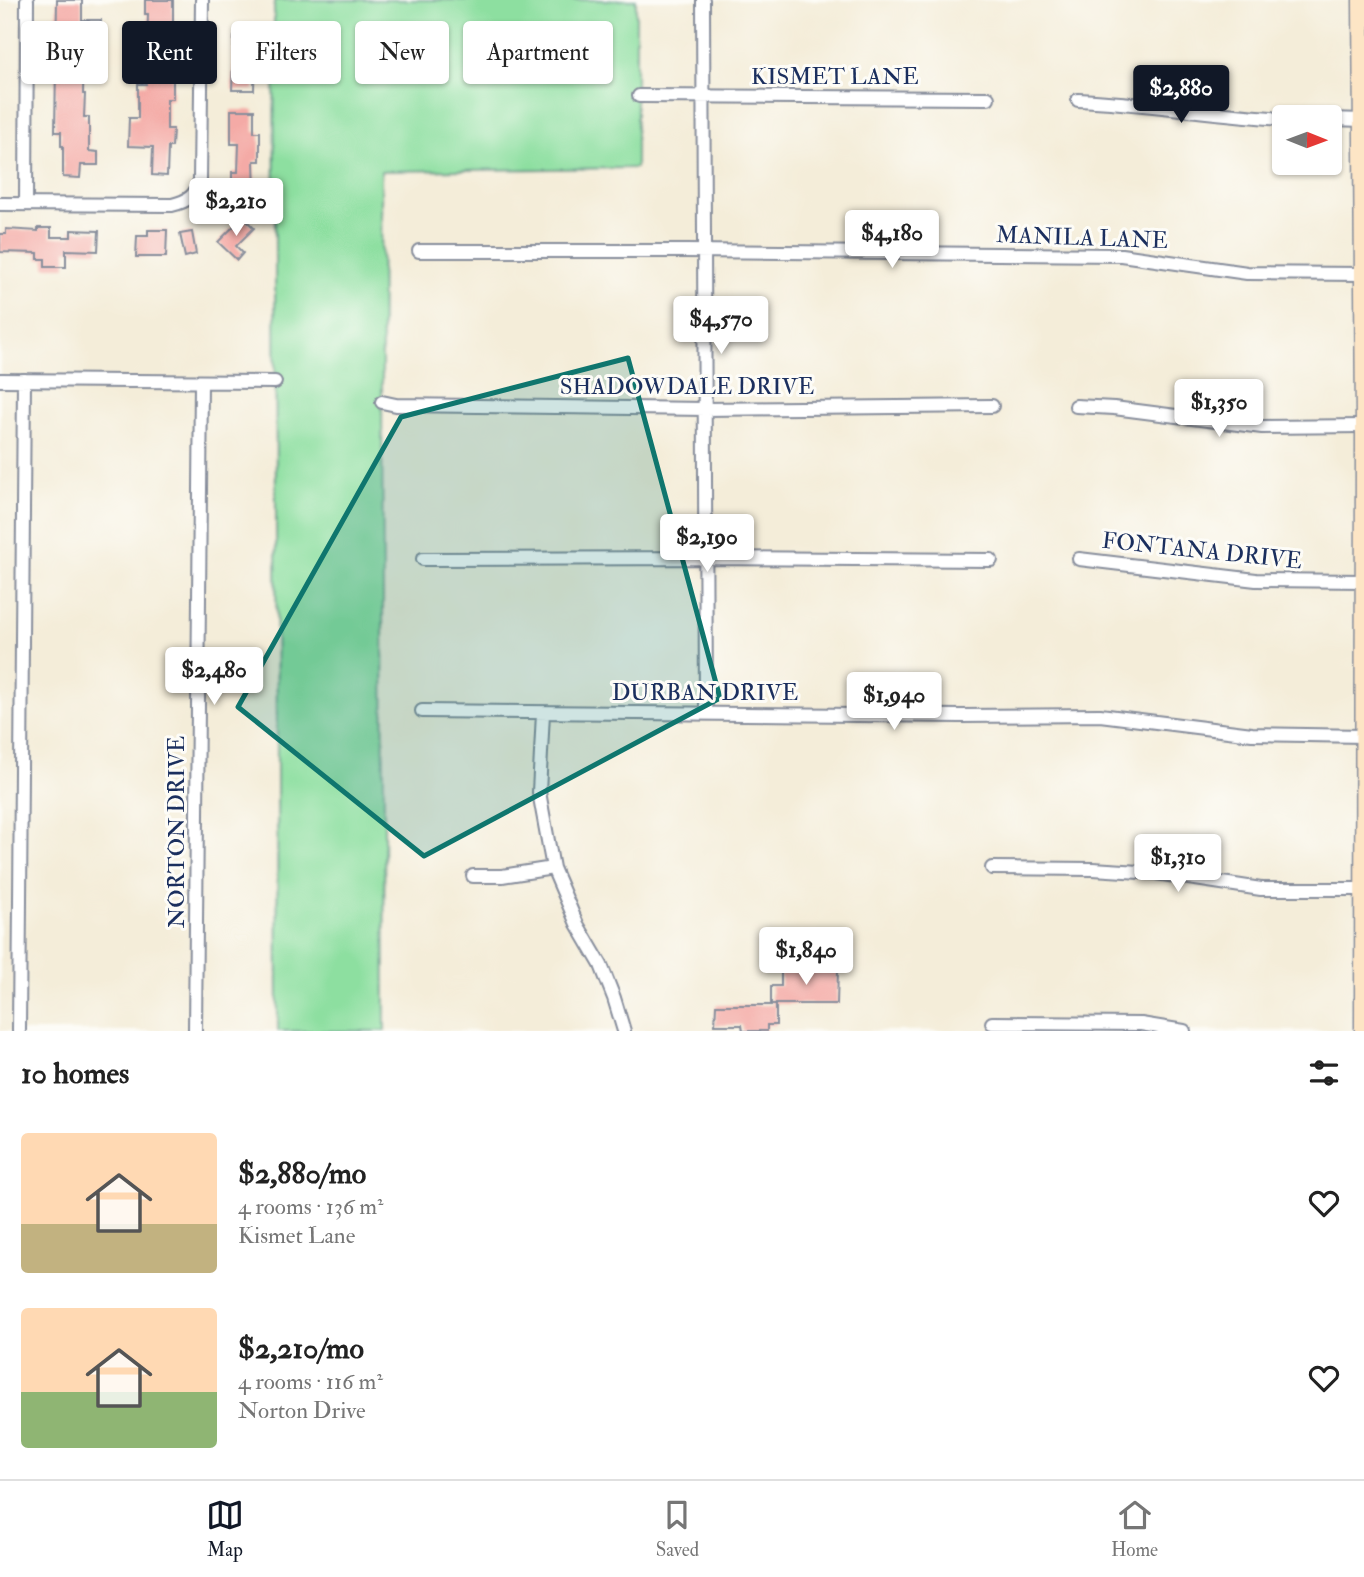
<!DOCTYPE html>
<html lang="en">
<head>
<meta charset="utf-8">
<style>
  body { margin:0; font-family:"IM FELL Double Pica",serif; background:#f6f6f6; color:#222; height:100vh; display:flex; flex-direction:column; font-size:26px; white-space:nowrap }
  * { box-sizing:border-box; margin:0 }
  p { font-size:23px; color:#767676 }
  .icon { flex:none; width:38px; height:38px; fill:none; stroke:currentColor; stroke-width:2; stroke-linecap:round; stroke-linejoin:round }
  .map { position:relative; height:1031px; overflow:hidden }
  .drawer { display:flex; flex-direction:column; background:#fff; flex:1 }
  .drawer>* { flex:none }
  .banner { position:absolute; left:21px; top:21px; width:700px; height:63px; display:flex; gap:14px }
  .needle { width:46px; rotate:91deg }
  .buttons { position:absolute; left:1272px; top:105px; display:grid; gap:14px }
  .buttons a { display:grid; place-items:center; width:70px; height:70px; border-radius:7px; background:#fff; box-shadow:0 2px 5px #0004; font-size:35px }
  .price { position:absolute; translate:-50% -60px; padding:0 16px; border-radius:7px; background:#fff; color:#222; font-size:23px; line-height:46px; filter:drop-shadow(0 2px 4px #0008) }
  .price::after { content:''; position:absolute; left:50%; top:42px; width:21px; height:16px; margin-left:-10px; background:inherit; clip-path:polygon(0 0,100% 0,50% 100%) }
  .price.active { background:#111827; color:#fff }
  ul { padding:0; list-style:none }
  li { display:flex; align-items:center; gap:21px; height:175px; padding:0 21px }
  li span { display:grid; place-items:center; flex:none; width:196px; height:140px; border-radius:7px; color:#555 }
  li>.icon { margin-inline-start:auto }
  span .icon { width:84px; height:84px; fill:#fffc; stroke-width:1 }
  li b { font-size:30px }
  h2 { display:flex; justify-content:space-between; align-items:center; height:84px; padding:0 21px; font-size:30px }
  .pill { padding:0 24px; border-radius:7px; background:#fff; box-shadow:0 2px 5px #0004; font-size:24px; line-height:63px }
  .pill.active { background:#111827; color:#fff }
  .menu { display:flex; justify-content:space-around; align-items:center; height:98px; border-top:2px solid #e0e0e0; background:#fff; font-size:19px; color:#767676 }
  .menu a { display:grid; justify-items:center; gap:4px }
  .menu .active { color:#111827 }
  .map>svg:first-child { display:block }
  .green { fill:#8ddfa0; stroke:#54877f; stroke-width:2 }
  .building { fill:#f4aaa6 }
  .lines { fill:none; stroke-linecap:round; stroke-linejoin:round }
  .street-casing { stroke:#888e9c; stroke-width:16 }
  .secondary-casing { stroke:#888e9c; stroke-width:19 }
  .street { stroke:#fff; stroke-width:12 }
  .secondary { stroke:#fde5c5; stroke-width:16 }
  .marked { fill:#0f766e; fill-opacity:0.2; stroke:#0f766e; stroke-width:5; stroke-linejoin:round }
  .labels { text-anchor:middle; stroke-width:6; stroke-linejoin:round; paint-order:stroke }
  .street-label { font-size:23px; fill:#1b2f5e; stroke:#fdfcf7 }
</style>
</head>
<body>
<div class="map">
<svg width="1364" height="1031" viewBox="0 0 1364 1031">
  <rect width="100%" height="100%" fill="#fdfcf7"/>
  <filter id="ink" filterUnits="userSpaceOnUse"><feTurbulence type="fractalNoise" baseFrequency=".0143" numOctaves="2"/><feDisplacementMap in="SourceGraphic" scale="14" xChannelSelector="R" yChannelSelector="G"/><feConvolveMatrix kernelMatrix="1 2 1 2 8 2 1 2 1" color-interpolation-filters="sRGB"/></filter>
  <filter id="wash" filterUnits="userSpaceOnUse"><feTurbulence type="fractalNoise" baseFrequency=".00686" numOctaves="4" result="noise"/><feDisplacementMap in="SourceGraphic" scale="28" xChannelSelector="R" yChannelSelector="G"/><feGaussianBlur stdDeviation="1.57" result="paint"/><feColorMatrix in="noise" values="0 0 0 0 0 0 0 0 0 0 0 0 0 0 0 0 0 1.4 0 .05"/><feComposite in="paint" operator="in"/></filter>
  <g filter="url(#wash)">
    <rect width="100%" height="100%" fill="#f4edd9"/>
    <path class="green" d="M274 0H636V168L381 171 385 1031H278Z"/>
    <g id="blocks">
      <path class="building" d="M57 0H82V20H101V37H95V46H84L83 94H85L84 117H89V151L98 152V165H81L80 178 63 177V146H61V132H55Z
        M145 0H173V99H167V129H173L172 147H168L167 176 152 175 153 147 128 146 129 118H138V84H146L148 14H145Z
        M234 37H251V53H255L254 90H232Z
        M231 110H254V132H260V161H254L255 194 232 195V172H238L239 144H231Z
        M243 217 254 228 236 246 243 253 237 260 218 242Z
        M38 228H51V237H71V230L99 231 98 251 66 250V267H45V259H38V253L0 252V234H6V229L38 231Z
        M148 230H167L166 257H136L137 236H148Z
        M192 232 196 254 185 257 180 234Z
        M781 969 838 970 837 1004H771V986H781Z
        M716 1005H776V1025H767V1031H743L742 1025H715Z"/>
    </g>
  </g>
  <g filter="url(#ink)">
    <use href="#blocks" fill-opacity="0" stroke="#888e9c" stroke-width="2"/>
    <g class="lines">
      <g class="street-casing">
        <path id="street" d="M703 0 706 713
          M639 96 988 98
          M1078 100C1147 103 1215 115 1284 119
          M1330 119 1364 120
          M0 204 172 205C188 201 196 196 200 180L202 0
          M26 204 27 0
          M419 251H685L1121 255 1247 273 1364 274
          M0 380 275 382
          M382 402 396 405 705 409 992 406
          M1076 406 1114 408 1262 427 1364 426
          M423 559 706 558 991 560
          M1079 559 1256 580 1364 581
          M422 711 961 716 1100 715 1252 734 1364 736
          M543 713 539 792 553 868 577 924 601 965 614 998 624 1031
          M992 868 1093 869 1156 873 1261 889H1364
          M473 876H502L553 868
          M992 1023 1141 1024 1184 1031
          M19 1031 24 380
          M195 1031 201 382"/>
      </g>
      <g class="secondary-casing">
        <path id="secondary" d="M1361 0 1364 426 1363 1031"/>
      </g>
      <use href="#street" class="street"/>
      <use href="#secondary" class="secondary"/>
    </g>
  </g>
  <path class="marked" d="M628 358 720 698 424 856 238 707 401 417Z"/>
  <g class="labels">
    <g class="street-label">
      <text x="835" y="84">KISMET LANE</text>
      <text transform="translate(1082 237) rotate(2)" y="8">MANILA LANE</text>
      <text x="687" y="394">SHADOWDALE DRIVE</text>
      <text transform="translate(1202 550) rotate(6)" y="8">FONTANA DRIVE</text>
      <text x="705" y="700">DURBAN DRIVE</text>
      <text transform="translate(176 832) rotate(-90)" y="8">NORTON DRIVE</text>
    </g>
  </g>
</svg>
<div class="buttons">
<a><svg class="needle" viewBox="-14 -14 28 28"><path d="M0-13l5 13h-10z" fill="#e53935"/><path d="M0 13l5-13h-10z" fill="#767676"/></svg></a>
</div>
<b class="price active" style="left:1181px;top:125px">$2,880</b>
<b class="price" style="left:236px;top:238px">$2,210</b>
<b class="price" style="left:892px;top:270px">$4,180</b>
<b class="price" style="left:721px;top:356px">$4,570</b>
<b class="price" style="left:1219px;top:439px">$1,350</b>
<b class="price" style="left:707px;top:574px">$2,190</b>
<b class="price" style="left:214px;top:707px">$2,480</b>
<b class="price" style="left:894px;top:732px">$1,940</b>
<b class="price" style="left:1178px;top:894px">$1,310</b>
<b class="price" style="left:806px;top:987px">$1,840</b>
<div class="banner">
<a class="pill">Buy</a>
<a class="pill active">Rent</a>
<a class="pill">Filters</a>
<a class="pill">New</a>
<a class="pill">Apartment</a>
</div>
</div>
<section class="drawer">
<h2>10 homes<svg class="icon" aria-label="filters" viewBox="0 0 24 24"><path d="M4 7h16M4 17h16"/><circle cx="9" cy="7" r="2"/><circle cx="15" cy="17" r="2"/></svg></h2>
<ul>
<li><span style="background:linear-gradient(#ffd9b3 65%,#c2b280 0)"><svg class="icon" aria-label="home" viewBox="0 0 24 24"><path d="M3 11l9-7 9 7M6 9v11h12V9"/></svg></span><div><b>$2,880/mo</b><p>4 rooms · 136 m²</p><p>Kismet Lane</p></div><svg class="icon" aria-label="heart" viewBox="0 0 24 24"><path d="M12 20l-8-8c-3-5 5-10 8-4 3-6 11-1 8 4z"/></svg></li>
<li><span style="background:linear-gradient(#ffd9b3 60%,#8fb573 0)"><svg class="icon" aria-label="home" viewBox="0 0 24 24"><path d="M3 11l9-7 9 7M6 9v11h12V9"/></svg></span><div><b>$2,210/mo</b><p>4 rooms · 116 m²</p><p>Norton Drive</p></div><svg class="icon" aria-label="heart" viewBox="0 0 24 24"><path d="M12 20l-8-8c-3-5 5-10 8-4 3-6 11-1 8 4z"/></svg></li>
</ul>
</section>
<nav class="menu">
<a class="active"><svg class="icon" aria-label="map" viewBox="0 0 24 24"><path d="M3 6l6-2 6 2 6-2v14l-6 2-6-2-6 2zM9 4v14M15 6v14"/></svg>Map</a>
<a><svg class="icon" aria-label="saved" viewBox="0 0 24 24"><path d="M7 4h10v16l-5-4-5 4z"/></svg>Saved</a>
<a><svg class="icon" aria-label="home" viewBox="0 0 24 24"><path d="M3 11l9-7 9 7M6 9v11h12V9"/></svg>Home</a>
</nav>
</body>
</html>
